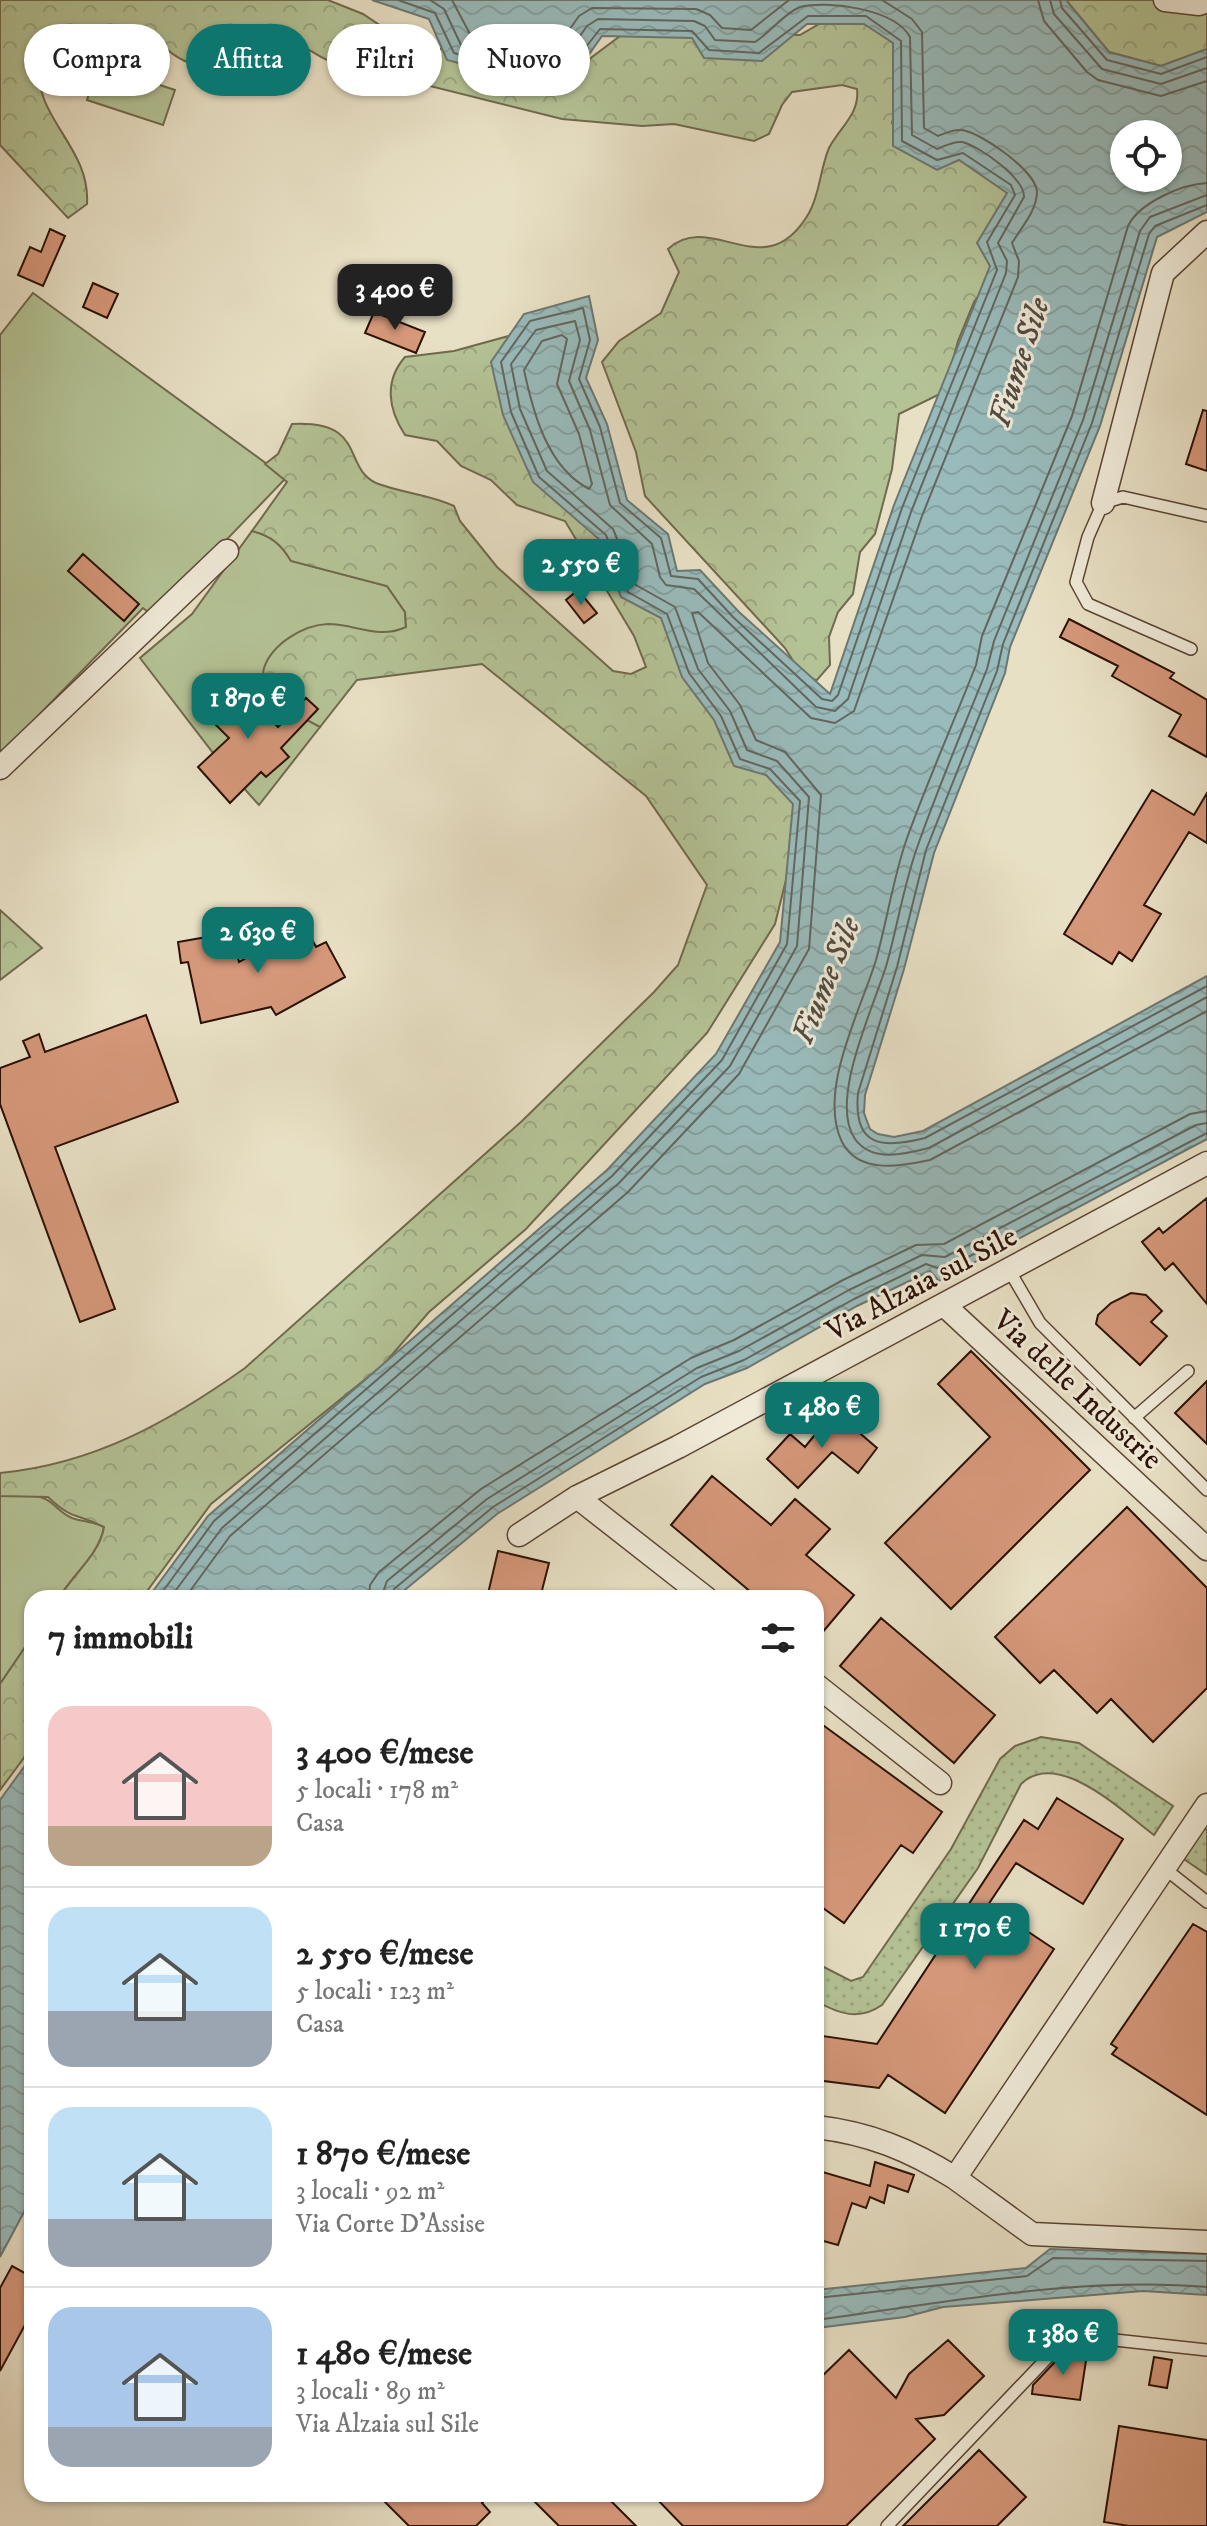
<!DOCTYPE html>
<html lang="it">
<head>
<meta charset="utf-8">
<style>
  body { margin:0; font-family:"IM FELL DW Pica",serif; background:#f2f2f2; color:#222; height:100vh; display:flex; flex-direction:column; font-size:30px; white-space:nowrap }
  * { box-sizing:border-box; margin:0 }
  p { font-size:26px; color:#767676 }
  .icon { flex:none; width:44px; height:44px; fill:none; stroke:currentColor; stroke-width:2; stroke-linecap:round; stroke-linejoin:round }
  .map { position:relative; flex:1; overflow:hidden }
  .drawer { position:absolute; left:24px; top:1590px; width:800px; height:912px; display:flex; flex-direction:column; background:#fff; border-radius:24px; box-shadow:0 2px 6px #0004 }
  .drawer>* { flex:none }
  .guide { position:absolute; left:24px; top:24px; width:800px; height:72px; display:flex; gap:16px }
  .tools { position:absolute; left:1110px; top:120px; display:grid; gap:16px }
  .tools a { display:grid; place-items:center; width:72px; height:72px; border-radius:50%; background:#fff; box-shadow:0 2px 6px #0004; font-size:40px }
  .price { position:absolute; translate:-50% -68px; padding:0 18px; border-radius:16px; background:#0f766e; color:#fff; font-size:26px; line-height:52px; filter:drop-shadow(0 2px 4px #0008) }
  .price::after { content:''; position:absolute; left:50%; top:48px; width:24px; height:18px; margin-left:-12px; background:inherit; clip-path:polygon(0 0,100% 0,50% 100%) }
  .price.active { background:#222; color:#fff }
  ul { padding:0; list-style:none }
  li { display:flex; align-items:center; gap:24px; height:200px; padding:0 24px }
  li+li { border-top:2px solid #e0e0e0 }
  li span { display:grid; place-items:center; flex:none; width:224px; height:160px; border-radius:24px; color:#555 }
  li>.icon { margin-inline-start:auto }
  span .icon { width:96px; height:96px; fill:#fffc; stroke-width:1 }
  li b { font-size:34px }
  h2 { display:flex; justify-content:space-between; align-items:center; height:96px; padding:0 24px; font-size:34px }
  .chip { padding:0 28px; border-radius:36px; background:#fff; box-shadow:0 2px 6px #0004; font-size:28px; line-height:72px }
  .chip.active { background:#0f766e; color:#fff }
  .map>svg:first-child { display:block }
  .grass { fill:#b4c396; stroke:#706a4e; stroke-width:2 }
  .forest { fill:url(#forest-crowns); stroke:#706a4e; stroke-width:2 }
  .park { fill:url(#park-dots); stroke:#706a4e; stroke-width:2 }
  .water { fill:url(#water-waves); stroke:#6d7772; stroke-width:2; fill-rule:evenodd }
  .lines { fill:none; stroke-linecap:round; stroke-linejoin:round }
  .shore { stroke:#626660; stroke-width:2 }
  .building { fill:#d5987a; stroke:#2c1105; stroke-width:2 }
  .lane-casing { stroke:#5b4535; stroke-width:14 }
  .street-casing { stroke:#5b4535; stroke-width:25 }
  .lane { stroke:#f0ebd9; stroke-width:11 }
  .street { stroke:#f0ebd9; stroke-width:22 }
  .labels { text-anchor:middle; stroke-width:6; stroke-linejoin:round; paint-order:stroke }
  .street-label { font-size:30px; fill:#2c1105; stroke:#f0ebd9 }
  .water-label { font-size:32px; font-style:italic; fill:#524c45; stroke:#f0ebd9 }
</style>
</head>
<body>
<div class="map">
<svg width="1207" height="2526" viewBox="0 0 1207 2526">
  <defs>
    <pattern id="forest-crowns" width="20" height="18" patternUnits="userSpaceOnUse" patternTransform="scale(2)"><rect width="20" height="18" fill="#b4c396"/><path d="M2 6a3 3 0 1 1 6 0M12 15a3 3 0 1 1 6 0" fill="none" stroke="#9ba680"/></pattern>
    <pattern id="park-dots" width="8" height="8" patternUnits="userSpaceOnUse" patternTransform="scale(2)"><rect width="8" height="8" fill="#b4c396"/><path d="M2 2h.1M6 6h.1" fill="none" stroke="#9ba680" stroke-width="1.8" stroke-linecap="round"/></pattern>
    <pattern id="water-waves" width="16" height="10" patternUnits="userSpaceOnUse" patternTransform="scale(2)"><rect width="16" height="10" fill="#9bb"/><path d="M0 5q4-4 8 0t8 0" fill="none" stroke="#84a09f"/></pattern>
  </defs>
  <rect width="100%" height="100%" fill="#e8e0c5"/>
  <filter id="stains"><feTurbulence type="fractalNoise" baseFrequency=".0025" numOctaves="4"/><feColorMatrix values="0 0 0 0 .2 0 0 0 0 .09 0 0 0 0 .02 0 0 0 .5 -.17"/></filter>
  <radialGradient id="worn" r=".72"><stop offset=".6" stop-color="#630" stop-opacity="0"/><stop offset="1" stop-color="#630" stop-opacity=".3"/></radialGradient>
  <path class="grass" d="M98 65 175 90 163 125 87 100Z
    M33 293 286 478 153 616 143 608 0 755V335Z
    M252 531C271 536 281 544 291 561L387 586 405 612 406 628C383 638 367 629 343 627 320 624 301 631 282 643L279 697 320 727 259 805 217 758 140 658 192 614Z
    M32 1495C54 1498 54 1510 72 1518 82 1522 93 1521 104 1527 100 1554 73 1574 59 1598H32V1637L0 1684V1496Z"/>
  <path class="forest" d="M0 0H328L363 14 393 34 435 49H483L559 70 584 63 624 33 800 35 838 13 892 19 906 71 892 123 920 145 1014 156 1000 267 974 302 958 341 944 392 899 414 892 469 875 534 860 552 853 594 838 612 829 637 830 665 817 680 804 678 785 648 645 496 636 452 602 362 619 341 661 313 679 272 668 249C712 209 765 289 809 213 820 194 820 169 829 148 840 127 860 114 857 89L842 85 792 92 782 105 769 134 754 141 674 124 642 126 562 119 330 61C315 56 302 42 286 40 263 38 255 72 230 72 218 73 194 66 183 60 168 54 159 38 141 35 108 29 73 50 42 61 27 113 91 145 87 204L68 218 0 145Z
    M1066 0H1207V49L1161 66 1109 52Z
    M516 334V381L805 759 792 856 775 924 707 1033 526 1229 429 1312 384 1364 211 1504 142 1598H59C73 1574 100 1554 104 1527 77 1513 73 1521 48 1497L0 1496V1473C94 1464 169 1422 245 1368L522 1121 654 992 678 965 707 885 646 796 482 664 357 680 320 727C302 718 257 692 264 668 272 644 303 625 328 624 356 624 378 640 406 627L405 612 387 586 291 561C281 544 271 536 252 531L287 482 265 464 278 454 292 424C367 420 342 467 376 483 401 493 429 494 454 506L460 521 497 567 613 671 631 674 646 667 634 636 565 521 517 505 491 480 461 466 437 441 405 435C388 409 384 381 405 357L454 351Z
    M0 910 42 948 0 980Z
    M32 1637V1747L0 1790V1684Z"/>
  <path class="park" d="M1041 1737 1079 1743 1173 1806 1154 1835C1123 1812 1058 1748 1021 1784L978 1868 882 2005C859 2021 839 2014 816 2001V1963L851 1981 863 1977 951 1849 1000 1759 1015 1746Z
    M1198 1823 1207 1830V1875L1178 1855Z"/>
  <path class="water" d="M372 0H1066L1109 52 1161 66 1207 49V212L1157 237 1100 426 1010 647 1005 673 934 853 904 969 865 1095 864 1113 870 1129 878 1134 894 1137 923 1131 1207 976V1139L939 1281 930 1271 857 1306 747 1368 705 1384 497 1514 395 1598H148L208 1516 607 1170 716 1054 780 942 793 804 766 775 734 766 714 720 682 677 661 618 621 597 600 540 533 482 503 415 491 362 524 314 589 296 598 340 586 378 607 424 627 500 668 534 677 571 700 570 739 612 830 694 894 505 990 266 977 243 1007 193 959 160 937 170 893 146V43L864 24H807L762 61 704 58 692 38 602 36 573 77 538 84 447 60 429 19ZM1124 134H1168V178H1124Z
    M32 1756V2197L0 2257V1800Z
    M1050 2249 1207 2254V2295L1143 2291 943 2307 905 2317 816 2328V2290L1026 2268Z"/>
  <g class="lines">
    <path class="shore" d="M452 0 470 34 538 53 555 50 579 16 592 8 696 9 710 15 722 28 751 30 789 0
      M1038 0 1044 21 1087 72 1098 80 1161 96 1207 81
      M1050 0 1054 14 1102 69 1161 84 1207 68
      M1060 0 1062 8 1107 60 1161 74 1207 57
      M1207 183C1182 184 1139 203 1128 226L1072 416 982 636 976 665C953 724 927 782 906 841 893 879 887 921 876 960 861 1010 817 1091 842 1142 859 1175 902 1166 930 1160L1207 1011
      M1207 195 1150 217 1140 231 1083 420 994 641 987 669C964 727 939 785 918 845 904 883 898 924 887 963 875 1005 828 1100 855 1139 872 1163 906 1154 929 1148L1207 997
      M1207 205 1155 226 1149 234 1092 423 1003 644 997 671 926 850 897 967 858 1093C853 1147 882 1149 925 1138L1207 986
      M562 335 567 339 557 384 579 434 592 484 589 489C547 467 533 412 524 370L542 341Z
      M158 1598 214 1521 612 1176 722 1060 787 944 800 801 770 769 740 759 721 716 689 673 667 614 628 592 606 535 539 477 511 412 501 362 530 321 583 308 590 340 579 379 600 427 620 503 661 538 671 576 698 579 733 617 822 699 832 701 838 695 902 508 997 270 987 242 1015 195 1011 185 963 153 937 160 902 141 901 41 866 16H808L759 53 709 50 692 31 600 29 568 70 539 76 454 53 435 13 398 0
      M170 1598 222 1528 619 1183 730 1066 797 946 809 797 777 761 747 750 730 711 698 669 675 607 636 585 613 529 547 471 520 409 511 364 536 330 575 321 580 340 569 381 590 430 610 505 652 544 660 577 666 585 694 589 816 707 835 711 848 699 911 512 1006 273 1007 261 998 243 1024 197C1025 179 980 146 962 142 953 141 945 146 937 149L912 135 910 37C895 9 828 0 800 7 783 14 770 33 755 42L715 40 705 26 694 21 598 19 587 26 562 61 538 66 461 45 444 9 430 0
      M185 1598 230 1536 628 1192 739 1074 809 949 821 795 785 752 756 740 740 705 708 663 692 613 698 612 811 718 835 723 854 711 922 516 1018 277 1019 261 1012 243C1021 228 1037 210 1037 192 1036 171 982 133 962 130 953 129 946 133 938 136L924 128 922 32 912 19 882 0
      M369 1598 370 1585 379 1572 481 1489 691 1358 734 1340 843 1280 916 1245 944 1244 1190 1114 1207 1111
      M381 1598 387 1581 487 1499 697 1368 739 1351 849 1290 922 1255 945 1257 1196 1125 1207 1123
      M391 1598 394 1589 493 1507 701 1377 744 1360 854 1299 926 1264 943 1270 1207 1133
      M816 2298 1027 2276 1053 2258 1207 2261
      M816 2320C945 2303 1076 2276 1207 2287"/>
  </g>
  <path class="building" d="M50 229 65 236 43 286 18 275 30 247 41 252Z
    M93 283 118 294 107 318 83 307Z
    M374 312 425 332 416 353 365 333Z
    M1203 410 1207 411V471L1186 464Z
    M83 554 139 604 124 621 68 571Z
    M578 590 597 613 584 623 566 600Z
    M1069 619 1174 673 1170 678 1207 700V757L1169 736 1181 715 1112 676 1118 666 1060 637Z
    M234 682 278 727 306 698 318 709 281 748 289 757 266 777 261 772 230 803 198 767 229 738 203 712Z
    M1152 790 1194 815 1207 793V843L1189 832 1144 905 1161 914 1132 961 1119 952 1112 964 1064 934Z
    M305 926 316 947 326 942 345 977 276 1015 271 1007 201 1023 188 962 181 963 178 942 207 937 208 943 223 940 231 956 237 954 239 962Z
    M146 1015 178 1102 55 1147 115 1309 80 1322 0 1104V1068L30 1057 23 1041 39 1034 45 1052Z
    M1207 1198V1304L1173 1263 1165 1270 1142 1242 1159 1228 1163 1233Z
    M1131 1293 1146 1295 1162 1311 1151 1322 1167 1336 1140 1365 1096 1324 1098 1315 1111 1303Z
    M971 1351 1090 1470 951 1609 885 1543 990 1437 938 1384Z
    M1207 1381V1444L1175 1413Z
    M834 1411 877 1448 858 1473 832 1452 798 1488 767 1459 790 1434 805 1447Z
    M712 1476 771 1525 795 1499 830 1529 806 1555 854 1595 816 1640V1598H758L671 1525Z
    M1127 1507 1207 1588V1688L1153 1742 1111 1699 1097 1713 1054 1670 1040 1683 995 1637Z
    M498 1551 549 1563 540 1598H487Z
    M881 1618 995 1715 954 1763 840 1666Z
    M816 1720 942 1812 913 1853 901 1845 844 1923 816 1903Z
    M1057 1798 1123 1839 1083 1904 1016 1863 988 1905 1054 1949 945 2113 888 2075 879 2088 816 2080V2053L823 2036 877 2044 1024 1820 1038 1829Z
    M1193 1924 1207 1932V2115L1112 2054 1117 2048 1111 2044Z
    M875 2162 914 2175 908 2192 888 2185 884 2203 870 2197 866 2208 852 2203 838 2245 816 2239V2170L870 2186Z
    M12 2266 32 2277V2312L0 2371V2288Z
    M1029 2333 1056 2336 1037 2356 1038 2351 1027 2350Z
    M948 2340 984 2376 944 2415 916 2419 935 2439 846 2526H683L652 2494H816V2382L849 2350 896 2398 909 2374Z
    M1072 2344V2352L1087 2354 1080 2400 1032 2394 1033 2385Z
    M1154 2357 1172 2360 1167 2388 1149 2385Z
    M1119 2426 1207 2440V2526H1129L1104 2522Z
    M979 2450 1026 2497 997 2526H903Z
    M377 2494H490L482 2503 490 2512 476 2526H409Z
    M527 2494H604L636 2526H559Z"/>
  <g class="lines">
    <g class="lane-casing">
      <path id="lane" d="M1191 649 1088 604 1076 582 1088 537 1103 503 1123 497 1207 516
        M1009 1270 1040 1323 1207 1490
        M1134 1418 1188 1371
        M1164 1868 1207 1902
        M887 2526 1069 2335 1207 2350"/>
    </g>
    <g class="street-casing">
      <path id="street" d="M1165 0 1199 4 1207 1
        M1103 503 1163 273 1207 232
        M0 768 227 551
        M944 1305 1207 1549
        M577 1497 706 1598
        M519 1535 577 1497 678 1447 1207 1163
        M816 1685 940 1783
        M1207 1805 955 2178 1032 2234 1207 2242
        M816 2127C869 2133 910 2150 955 2178"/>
    </g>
    <use href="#lane" class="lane"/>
    <use href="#street" class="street"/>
  </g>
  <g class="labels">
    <g class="street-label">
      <text transform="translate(921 1283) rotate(-28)" y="10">Via Alzaia sul Sile</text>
      <text transform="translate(1078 1389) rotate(43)" y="10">Via delle Industrie</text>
    </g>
    <g class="water-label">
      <text transform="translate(1018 362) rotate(-72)" y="11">Fiume Sile</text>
      <text transform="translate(825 980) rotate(-68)" y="11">Fiume Sile</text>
    </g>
  </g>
  <rect width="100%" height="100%" filter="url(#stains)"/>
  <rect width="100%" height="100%" fill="url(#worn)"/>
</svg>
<div class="tools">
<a><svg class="icon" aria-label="locate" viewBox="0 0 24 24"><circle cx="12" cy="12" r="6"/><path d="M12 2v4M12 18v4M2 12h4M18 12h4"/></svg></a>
</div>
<b class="price active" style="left:395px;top:332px">3 400 €</b>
<b class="price" style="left:581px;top:607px">2 550 €</b>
<b class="price" style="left:248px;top:741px">1 870 €</b>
<b class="price" style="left:258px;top:975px">2 630 €</b>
<b class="price" style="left:822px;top:1450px">1 480 €</b>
<b class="price" style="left:975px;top:1971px">1 170 €</b>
<b class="price" style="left:1063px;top:2377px">1 380 €</b>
<div class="guide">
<a class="chip">Compra</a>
<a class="chip active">Affitta</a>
<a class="chip">Filtri</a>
<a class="chip">Nuovo</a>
</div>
<section class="drawer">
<h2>7 immobili<svg class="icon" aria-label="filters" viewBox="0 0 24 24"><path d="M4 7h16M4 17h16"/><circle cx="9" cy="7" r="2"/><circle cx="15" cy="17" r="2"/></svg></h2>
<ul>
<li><span style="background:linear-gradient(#f6c9c9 75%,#b9a48a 0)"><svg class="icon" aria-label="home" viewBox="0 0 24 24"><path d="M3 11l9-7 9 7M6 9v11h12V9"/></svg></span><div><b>3 400 €/mese</b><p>5 locali · 178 m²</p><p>Casa</p></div></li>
<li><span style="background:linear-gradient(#bfe0f5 65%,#9aa5b1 0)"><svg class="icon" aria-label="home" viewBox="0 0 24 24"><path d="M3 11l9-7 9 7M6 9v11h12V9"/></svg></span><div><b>2 550 €/mese</b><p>5 locali · 123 m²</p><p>Casa</p></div></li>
<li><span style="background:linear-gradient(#bfe0f5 70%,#9aa5b1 0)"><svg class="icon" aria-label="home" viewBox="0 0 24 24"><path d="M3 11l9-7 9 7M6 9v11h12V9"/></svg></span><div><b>1 870 €/mese</b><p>3 locali · 92 m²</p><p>Via Corte D'Assise</p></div></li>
<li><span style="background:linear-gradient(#a9c7e8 75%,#9aa5b1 0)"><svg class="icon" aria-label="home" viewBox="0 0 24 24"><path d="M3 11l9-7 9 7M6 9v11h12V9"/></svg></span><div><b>1 480 €/mese</b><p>3 locali · 89 m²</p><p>Via Alzaia sul Sile</p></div></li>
</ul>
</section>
</div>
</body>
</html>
